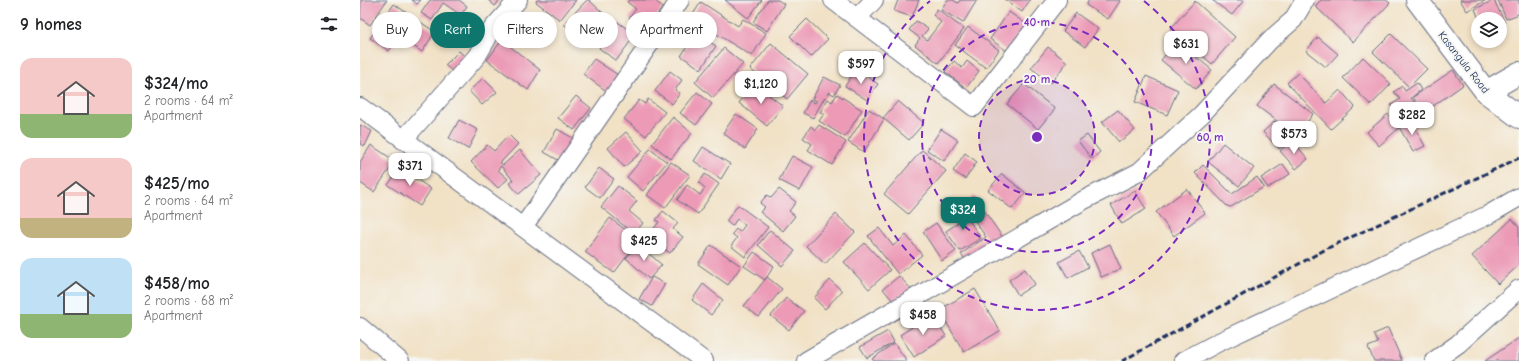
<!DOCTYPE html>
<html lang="en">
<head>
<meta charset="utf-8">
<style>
  body { margin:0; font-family:"Comic Neue",sans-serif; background:#f6f6f6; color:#202124; height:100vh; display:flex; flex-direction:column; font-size:15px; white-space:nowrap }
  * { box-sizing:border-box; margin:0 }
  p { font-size:13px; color:#757577 }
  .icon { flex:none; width:22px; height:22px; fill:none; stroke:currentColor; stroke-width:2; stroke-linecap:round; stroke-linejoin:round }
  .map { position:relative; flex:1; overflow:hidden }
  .details { display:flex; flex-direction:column; background:#fff; width:360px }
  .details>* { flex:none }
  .guide { position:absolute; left:12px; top:12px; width:380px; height:36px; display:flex; gap:8px }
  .controls { position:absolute; left:1111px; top:12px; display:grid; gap:8px }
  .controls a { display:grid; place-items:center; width:36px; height:36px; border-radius:50%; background:#fff; box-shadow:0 2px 6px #0003; font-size:20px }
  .price { position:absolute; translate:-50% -34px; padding:0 9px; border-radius:8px; background:#fff; color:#222; font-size:13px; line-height:26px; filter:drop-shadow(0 1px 2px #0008) }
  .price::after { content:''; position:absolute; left:50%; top:24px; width:12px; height:9px; margin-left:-6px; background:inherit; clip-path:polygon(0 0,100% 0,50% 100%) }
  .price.selected { background:#0f766e; color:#fff }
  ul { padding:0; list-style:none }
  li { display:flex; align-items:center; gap:12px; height:100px; padding:0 20px }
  li span { display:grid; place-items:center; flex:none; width:112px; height:80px; border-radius:12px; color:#555 }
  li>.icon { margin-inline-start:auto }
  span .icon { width:48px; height:48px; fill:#fffc; stroke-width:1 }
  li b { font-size:17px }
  h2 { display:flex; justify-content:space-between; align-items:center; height:48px; padding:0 20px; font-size:17px }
  .chip { padding:0 14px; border-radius:18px; background:#fff; box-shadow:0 2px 6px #0003; font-size:14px; line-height:36px }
  .chip.selected { background:#0f766e; color:#fff }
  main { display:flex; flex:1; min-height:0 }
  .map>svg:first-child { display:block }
  .building { fill:#ec9ab6 }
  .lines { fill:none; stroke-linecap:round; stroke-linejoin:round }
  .street-casing { stroke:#666d82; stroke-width:20 }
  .secondary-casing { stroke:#666d82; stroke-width:24 }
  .street { stroke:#fff; stroke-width:18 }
  .secondary { stroke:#fff; stroke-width:22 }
  .rail { stroke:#1b2f5e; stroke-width:3; stroke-dasharray:6 3; stroke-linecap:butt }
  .ring { fill:none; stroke:#7b2cbf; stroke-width:2; stroke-dasharray:7 5 }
  .labels { text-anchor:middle; stroke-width:4; stroke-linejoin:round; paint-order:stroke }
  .street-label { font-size:11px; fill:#1b2f5e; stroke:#f6f6f2 }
  .centre { fill:#7b2cbf; stroke:#f6f6f2; stroke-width:2 }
  .ring-label { font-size:12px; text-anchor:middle; font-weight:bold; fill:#7b2cbf; stroke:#f6f6f2; stroke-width:4; stroke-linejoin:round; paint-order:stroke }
</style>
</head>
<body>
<main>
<section class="details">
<h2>9 homes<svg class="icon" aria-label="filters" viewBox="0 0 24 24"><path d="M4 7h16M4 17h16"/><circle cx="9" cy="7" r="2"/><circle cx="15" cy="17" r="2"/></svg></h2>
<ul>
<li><span style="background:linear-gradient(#f6c9c9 70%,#8fb573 0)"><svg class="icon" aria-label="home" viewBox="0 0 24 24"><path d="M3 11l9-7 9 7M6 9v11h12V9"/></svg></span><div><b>$324/mo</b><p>2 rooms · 64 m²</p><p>Apartment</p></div></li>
<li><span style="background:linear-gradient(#f6c9c9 75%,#c2b280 0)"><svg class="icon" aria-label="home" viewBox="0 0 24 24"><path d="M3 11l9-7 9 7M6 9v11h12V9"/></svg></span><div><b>$425/mo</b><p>2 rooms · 64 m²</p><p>Apartment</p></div></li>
<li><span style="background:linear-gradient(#bfe0f5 70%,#8fb573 0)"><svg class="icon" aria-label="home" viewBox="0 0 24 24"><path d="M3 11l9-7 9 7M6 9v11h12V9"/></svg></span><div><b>$458/mo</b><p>2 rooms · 68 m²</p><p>Apartment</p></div></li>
</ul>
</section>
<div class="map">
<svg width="1159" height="361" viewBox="0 0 1159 361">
  <rect width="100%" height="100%" fill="#f6f6f2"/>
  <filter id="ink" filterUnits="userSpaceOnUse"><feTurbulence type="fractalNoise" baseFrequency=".025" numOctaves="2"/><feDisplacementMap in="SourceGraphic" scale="8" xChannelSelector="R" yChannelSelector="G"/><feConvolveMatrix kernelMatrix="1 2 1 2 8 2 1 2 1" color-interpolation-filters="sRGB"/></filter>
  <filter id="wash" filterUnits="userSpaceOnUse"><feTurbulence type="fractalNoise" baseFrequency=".012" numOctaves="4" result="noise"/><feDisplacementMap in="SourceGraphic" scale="16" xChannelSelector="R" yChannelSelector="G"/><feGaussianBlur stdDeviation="0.9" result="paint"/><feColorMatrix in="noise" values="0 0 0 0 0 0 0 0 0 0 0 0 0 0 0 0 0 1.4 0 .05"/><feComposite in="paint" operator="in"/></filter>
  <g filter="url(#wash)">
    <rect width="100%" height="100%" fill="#f1e1c5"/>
    <g id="blocks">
      <path class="building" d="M1 0H27L10 25 0 18Z
        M52 0H61L57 4Z
        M70 0H99L107 6 101 15 83 3 72 20 61 13Z
        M128 0H140L135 6Z
        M177 0H216L200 20 176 2Z
        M227 0H229L244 14 219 39 204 24Z
        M269 0H294L303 7 286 31 269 18 276 9 267 2Z
        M365 0H402L388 18Z
        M408 0H418L424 4 407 31 393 22Z
        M538 0H559L552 17 534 11Z
        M587 0H593L598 3 600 0H617L603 23 581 10Z
        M645 0H670L662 12Z
        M729 0H758L760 1 748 19 726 5Z
        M852 0H884L872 15Z
        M961 0H1026L1030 3 993 42 955 6Z
        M1100 0H1126L1107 11Z
        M1134 0 1145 23 1140 25V19H1119L1115 9Z
        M1138 0H1159V14L1146 19Z
        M835 1 875 37 852 64 811 28Z
        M341 2 378 26 383 19 406 33 392 56 350 30 346 37 326 25Z
        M34 4 75 32 62 52 39 36 29 51 10 38Z
        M577 9 604 29 578 63 555 45 560 38 549 30 556 21 568 29 562 36 567 40 581 22 573 15Z
        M649 12 666 24 647 51 630 39Z
        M716 13 738 29 725 47 703 31Z
        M169 14 188 24 180 41 161 31Z
        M100 15 117 27 105 45 87 33Z
        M447 19 468 39 451 57 430 36Z
        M258 22 275 35 256 61 239 48Z
        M608 27 639 50 626 68 595 45Z
        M336 33 356 46 341 69 321 56Z
        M1031 34 1067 69 1049 87 1013 52Z
        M958 37 978 54 966 67 946 51Z
        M142 40 180 70 168 90 127 60Z
        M817 41 852 70 836 89 801 60Z
        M411 43 448 74 427 99 390 69Z
        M688 47 707 62 691 83 671 68Z
        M364 48 383 64 353 98 335 82Z
        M99 51 109 60 96 75 85 65Z
        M1003 57 1031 84 1011 105 983 78Z
        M234 59 261 77 249 93 223 74Z
        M594 61 602 68 607 61 619 71 606 88 585 72Z
        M496 69 518 84 507 100 485 86Z
        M1093 70 1103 85 1063 113 1053 97Z
        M310 71 322 80 315 90 320 93 312 104 295 91Z
        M938 73 966 103 980 90 995 107 971 129 927 83Z
        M786 76 818 90 807 115 775 102Z
        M464 77 480 85 474 95 469 92 466 98 465 97 453 118 443 113 450 100 455 103 457 101 452 99Z
        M123 78 137 92 122 105 109 91Z
        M1057 83 1061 90 1051 98 1057 105 1040 118 1031 105 1040 99 1034 92 1042 86 1045 91Z
        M395 84 423 106 407 126 379 103Z
        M664 84 695 109 678 129 647 104Z
        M914 84 953 114 937 136 897 106Z
        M337 92 352 104 336 125 320 113Z
        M477 94 502 110 485 137 459 121 464 114 460 112 468 99 472 102Z
        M216 96 231 108 214 130 198 118Z
        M288 99 305 112 286 136 264 119 279 100 285 104Z
        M538 101 564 123 549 140 523 118Z
        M509 109 524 119 504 152 488 142Z
        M758 110 775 130 759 142 742 122Z
        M376 114 398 129 385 149 363 133Z
        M1028 114 1039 128 1019 146 1007 132Z
        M313 117 332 133 311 159 292 144Z
        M1050 119 1065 146 1053 152 1038 125Z
        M99 120 118 130 108 149 89 138Z
        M915 121 931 139 919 149 903 132Z
        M0 125 12 131 5 146 0 144Z
        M459 125 486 142 472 165 448 150 452 144 443 138 451 126 455 130Z
        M197 129 213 138 200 161 184 152Z
        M581 129 598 140 584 161 567 150Z
        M266 132 283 151 264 167 248 148Z
        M149 135 158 144 140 163 143 165 160 150 181 175 159 194 149 183 153 180 141 166 138 170 148 179 138 188 111 162 127 145 134 151Z
        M727 135 740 152 732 159 718 141Z
        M932 140 948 159 936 169 920 151Z
        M863 143 894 168 879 186 848 162Z
        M11 145 35 161 14 192 0 183V162Z
        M343 147 370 164 361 179 334 161Z
        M290 149 307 162 283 191 267 177Z
        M562 150 586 171 548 214 524 194Z
        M605 153 617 162 605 179 593 171Z
        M432 156 453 167 440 191 419 180Z
        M311 162 330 175 305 208 287 195Z
        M923 164 930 174 908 188 901 178Z
        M843 165 872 194 897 177 904 187 871 207 867 206 835 173Z
        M40 168 71 189 60 206 28 185Z
        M239 168 254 179 240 198 225 187Z
        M345 174 359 184 338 214 317 200 327 185 340 195 345 188 339 183Z
        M642 174 666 193 652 209 628 190Z
        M258 186 277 201 269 211 283 223 274 234 241 207Z
        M419 189 436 202 429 211 435 216 423 231 400 212 405 207 400 203 407 195 411 198Z
        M827 189 845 213 814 236 796 212Z
        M775 191 786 209 762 224 751 205Z
        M614 196 643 238 607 262 601 254 626 237 603 204Z
        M378 205 408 227 385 257 371 246 377 238 372 234 376 229 380 232 385 225 377 219 372 226 366 221Z
        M600 207 621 238 600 251 586 231 598 223 591 213Z
        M303 211 318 223 313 229 323 237 310 253 288 236 299 222 296 220Z
        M476 214 495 232 465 264 446 246Z
        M250 218 279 240 254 273 225 252Z
        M1152 219 1159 227V265L1138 284 1112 256Z
        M576 223 596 251 582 261 563 232Z
        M519 228 533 246 546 235 562 255 538 274 508 236Z
        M410 230 435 251 422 266 398 245Z
        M505 243 530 270 509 289 484 262Z
        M278 244 302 265 289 279 266 258Z
        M750 244 761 269 741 277 731 253Z
        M351 245 381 266 368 285 338 264Z
        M719 251 728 267 708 278 699 262Z
        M394 252 414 266 405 280 384 266Z
        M665 269 675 284 658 295 649 280Z
        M539 276 551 289 533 301 523 289Z
        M292 277 305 284 292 306 279 299Z
        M407 277 422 289 399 317 384 306Z
        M470 280 482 291 465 309 454 298Z
        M343 284 363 300 351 315 332 300Z
        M615 289 640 331 604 352 579 310Z
        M426 298 444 311 429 330 411 316Z
        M572 314 586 336 554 357 540 335Z
        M1028 328 1042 361H1014L1008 347 1018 343 1014 334Z
        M528 331 534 342 507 358 500 347Z
        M1159 338V361H1125Z
        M534 343 547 361H514L512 359Z"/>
    </g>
  </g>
  <g filter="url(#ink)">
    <use href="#blocks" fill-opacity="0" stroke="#666d82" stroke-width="1"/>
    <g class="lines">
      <g class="street-casing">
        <path id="street" d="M473 0 614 107 697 0
          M497 18 514 0
          M0 107 344 361
          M43 140 117 56 133 28 158 0
          M163 227 320 0
          M0 327 40 361
          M446 361 722 201 779 172 842 114 909 41 933 20 945 0
          M823 361 859 342 1128 215 1159 197
          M1074 361 1098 344 1159 289"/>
      </g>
      <g class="secondary-casing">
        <path id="secondary" d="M1057 0 1126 92 1159 117
          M1126 92 1159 73"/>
      </g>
      <use href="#street" class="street"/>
      <use href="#secondary" class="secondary"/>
      <path class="rail" d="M762 361 968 248 1159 158"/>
    </g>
  </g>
  <circle cx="677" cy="137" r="58" fill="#7b2cbf" fill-opacity=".12"/>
  <g class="ring">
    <circle cx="677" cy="137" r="58"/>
    <circle cx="677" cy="137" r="115"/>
    <path d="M784 1A173 173 0 1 1 570 1"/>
  </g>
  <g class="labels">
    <g class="street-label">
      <text transform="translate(1104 62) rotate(52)" y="4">Kasangula Road</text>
    </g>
  </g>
  <circle cx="677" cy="137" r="6" class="centre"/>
  <g class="ring-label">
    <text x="677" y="26">40 m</text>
    <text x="677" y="83">20 m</text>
    <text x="850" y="141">60 m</text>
  </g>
</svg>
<div class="controls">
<a><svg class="icon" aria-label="layers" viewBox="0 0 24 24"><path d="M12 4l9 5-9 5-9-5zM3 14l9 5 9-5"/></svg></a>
</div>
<b class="price" style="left:826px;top:65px">$631</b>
<b class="price" style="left:501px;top:85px">$597</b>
<b class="price" style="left:401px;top:105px">$1,120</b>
<b class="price" style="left:1052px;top:136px">$282</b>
<b class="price" style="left:934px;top:155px">$573</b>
<b class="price" style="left:50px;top:187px">$371</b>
<b class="price selected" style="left:603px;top:231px">$324</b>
<b class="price" style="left:284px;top:262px">$425</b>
<b class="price" style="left:563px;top:336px">$458</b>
<div class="guide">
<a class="chip">Buy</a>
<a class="chip selected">Rent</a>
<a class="chip">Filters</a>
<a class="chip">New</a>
<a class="chip">Apartment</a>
</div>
</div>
</main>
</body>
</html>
